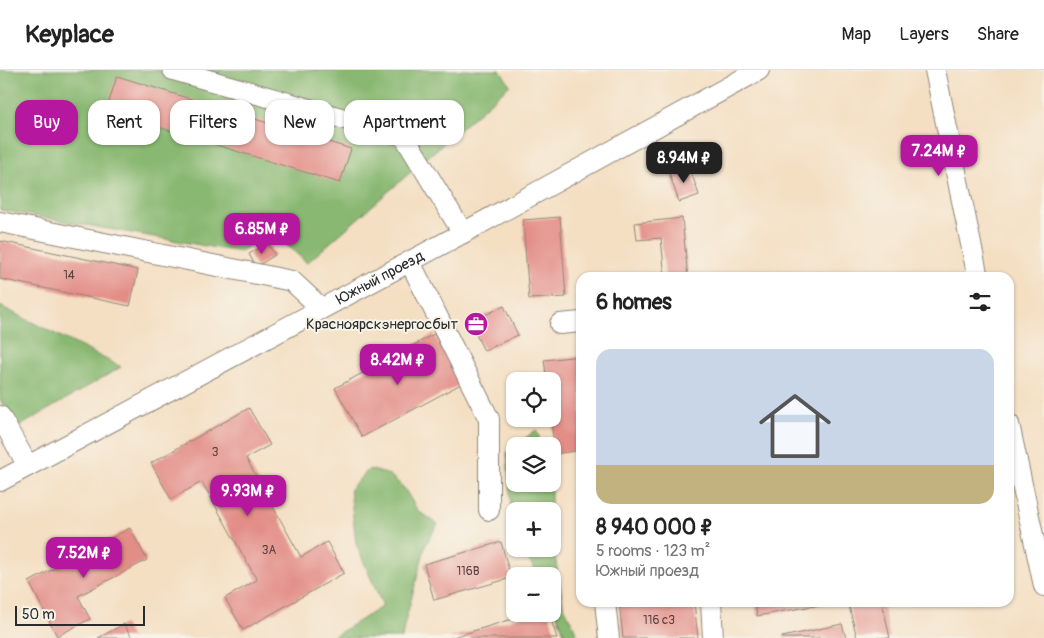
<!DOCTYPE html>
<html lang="en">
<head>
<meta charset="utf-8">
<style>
  body { margin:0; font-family:Pangolin,sans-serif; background:#f2f2f2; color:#222; height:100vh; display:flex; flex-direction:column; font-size:19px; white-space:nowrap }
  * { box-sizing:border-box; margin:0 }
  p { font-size:16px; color:#767676 }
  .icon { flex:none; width:28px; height:28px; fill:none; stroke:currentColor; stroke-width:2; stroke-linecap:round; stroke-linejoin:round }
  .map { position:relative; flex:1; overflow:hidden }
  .drawer { position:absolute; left:576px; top:202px; width:438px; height:335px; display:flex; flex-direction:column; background:#fff; border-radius:15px; box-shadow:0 1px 4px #0004 }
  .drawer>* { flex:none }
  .hud { position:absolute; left:15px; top:30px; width:475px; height:45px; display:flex; gap:10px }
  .buttons { position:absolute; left:506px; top:302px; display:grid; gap:10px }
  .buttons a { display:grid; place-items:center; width:55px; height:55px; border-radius:10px; background:#fff; box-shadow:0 1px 4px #0004; font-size:25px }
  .scale { position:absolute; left:15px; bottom:12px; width:130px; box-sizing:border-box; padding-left:5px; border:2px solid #2b2b2b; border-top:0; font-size:14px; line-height:18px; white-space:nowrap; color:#2b2b2b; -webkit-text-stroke:4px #f7f3e8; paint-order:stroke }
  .price { position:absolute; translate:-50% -42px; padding:0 11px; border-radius:10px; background:#b5179e; color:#fff; font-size:16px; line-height:32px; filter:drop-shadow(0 1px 2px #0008) }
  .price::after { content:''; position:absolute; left:50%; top:30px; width:15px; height:11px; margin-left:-8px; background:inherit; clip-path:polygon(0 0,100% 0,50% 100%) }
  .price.active { background:#222; color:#fff }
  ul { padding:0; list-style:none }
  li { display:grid; align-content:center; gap:10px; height:265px; padding:0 20px }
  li+li { border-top:1px solid #e0e0e0 }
  li span { display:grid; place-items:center; height:155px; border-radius:15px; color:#555 }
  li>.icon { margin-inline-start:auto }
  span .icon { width:90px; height:90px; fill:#fffc; stroke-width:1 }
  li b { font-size:21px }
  h2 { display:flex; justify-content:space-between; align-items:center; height:60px; padding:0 20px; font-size:21px }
  .pill { padding:0 18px; border-radius:15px; background:#fff; box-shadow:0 1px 4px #0004; font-size:18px; line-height:45px }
  .pill.active { background:#b5179e; color:#fff }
  header { display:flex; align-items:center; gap:30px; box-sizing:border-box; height:70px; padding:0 25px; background:#fff; border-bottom:1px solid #e0e0e0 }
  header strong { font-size:24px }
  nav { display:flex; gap:28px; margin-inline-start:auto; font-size:18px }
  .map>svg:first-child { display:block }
  .forest { fill:#88b871; stroke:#5a724e }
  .building { fill:#e38d87 }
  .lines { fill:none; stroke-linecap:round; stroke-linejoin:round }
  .minor-casing { stroke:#908577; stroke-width:22 }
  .minor { stroke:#fff; stroke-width:20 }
  .labels { text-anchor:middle; stroke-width:4; stroke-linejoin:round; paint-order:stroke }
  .number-label { font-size:12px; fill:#594442 }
  .street-label { font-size:15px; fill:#2b2b2b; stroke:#f7f3e8 }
  .poi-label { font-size:15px; fill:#2b2b2b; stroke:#f7f3e8; text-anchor:end }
</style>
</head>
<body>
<header>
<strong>Keyplace</strong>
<nav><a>Map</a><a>Layers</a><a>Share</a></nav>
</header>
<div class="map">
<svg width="1044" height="568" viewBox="0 0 1044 568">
  <rect width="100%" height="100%" fill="#f7f3e8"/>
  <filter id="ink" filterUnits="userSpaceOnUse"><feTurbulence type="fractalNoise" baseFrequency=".02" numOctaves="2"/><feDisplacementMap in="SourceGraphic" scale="10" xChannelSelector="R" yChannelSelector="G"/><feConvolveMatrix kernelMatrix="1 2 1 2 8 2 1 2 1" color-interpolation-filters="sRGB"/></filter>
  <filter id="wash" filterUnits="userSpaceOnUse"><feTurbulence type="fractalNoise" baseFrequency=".0096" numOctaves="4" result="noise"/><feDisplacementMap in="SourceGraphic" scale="20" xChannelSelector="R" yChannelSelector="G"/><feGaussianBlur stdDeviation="1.12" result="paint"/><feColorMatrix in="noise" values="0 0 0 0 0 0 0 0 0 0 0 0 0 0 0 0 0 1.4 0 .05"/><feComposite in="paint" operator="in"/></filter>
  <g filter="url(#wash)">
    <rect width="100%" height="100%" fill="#f4dfc3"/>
    <path class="forest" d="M0 0H500L510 15 307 193 271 161 240 182 0 140Z
      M0 236 121 297 15 359 0 329Z
      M536 360 543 376H515V414H551V441H515V472L513 468 507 382Z
      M369 399 390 405 404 418 418 441 438 454 426 474 404 556 402 568H331L383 536 356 474 350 419Z
      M553 474 563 534 579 568H566L553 535 552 506H540L520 479H552Z"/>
    <g id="blocks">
      <path class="building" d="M117 6 351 79 340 113 106 41Z
        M689 96 699 125 679 132 669 103Z
        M560 147 566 227 529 229 523 150Z
        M682 148 688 208H665L661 168 637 170 635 153Z
        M0 171 138 200 130 236 0 209Z
        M267 173 275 185 256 197 249 184Z
        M504 236 518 265 484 281 470 252Z
        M434 264 461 314 362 367 335 318Z
        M581 286V380L555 384 551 349 552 311H547L544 290Z
        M249 338 270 375 246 388 301 487 327 472 344 503 243 560 225 528 257 510 202 412 171 429 151 393Z
        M130 458 147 490 78 526 90 549 57 566 29 512Z
        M501 472 511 508 434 530 424 494Z
        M619 532H694L698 568H623Z
        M755 532H830V533L757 546Z
        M848 532H882L890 568H857Z
        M529 544H549L557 568H450Z
        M124 554 132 568H98Z
        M842 554 846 568H782V567Z"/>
    </g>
  </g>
  <g filter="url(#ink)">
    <use href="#blocks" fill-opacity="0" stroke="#908577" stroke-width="1"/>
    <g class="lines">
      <g class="minor-casing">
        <g id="minor">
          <path d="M173 0 404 66 463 163"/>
          <path d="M935 0 978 208"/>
          <path d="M0 152 292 211 321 238"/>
          <path d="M410 192 489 349V440"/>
          <path d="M560 254 581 252"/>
          <path d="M0 346 28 396"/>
          <path d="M1009 354 1044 516"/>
          <path id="s1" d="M0 411 463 163 759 0"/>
          <path d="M605 532 609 568"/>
          <path d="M711 532 713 568"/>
        </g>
      </g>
      <use href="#minor" class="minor"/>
    </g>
  </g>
  <defs>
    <g id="office-disc" transform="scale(1.25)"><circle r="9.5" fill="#b5179e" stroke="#f7f3e8"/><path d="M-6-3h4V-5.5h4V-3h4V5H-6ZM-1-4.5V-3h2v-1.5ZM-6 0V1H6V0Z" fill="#fff"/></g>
  </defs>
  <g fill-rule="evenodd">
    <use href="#office-disc" x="476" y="254"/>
  </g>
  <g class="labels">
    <g class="number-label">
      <text x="69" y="209">14</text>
      <text x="215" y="386">3</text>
      <text x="269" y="484">3А</text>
      <text x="468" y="505">116В</text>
      <text x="659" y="554">116 с3</text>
    </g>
    <g class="street-label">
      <text dy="5" stroke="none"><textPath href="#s1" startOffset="431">Южный проезд</textPath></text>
    </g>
    <g class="poi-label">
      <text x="458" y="259">Красноярскэнергосбыт</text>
    </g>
  </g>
</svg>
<div class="buttons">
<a><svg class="icon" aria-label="locate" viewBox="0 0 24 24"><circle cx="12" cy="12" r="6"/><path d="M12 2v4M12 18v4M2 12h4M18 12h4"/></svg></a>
<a><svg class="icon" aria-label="layers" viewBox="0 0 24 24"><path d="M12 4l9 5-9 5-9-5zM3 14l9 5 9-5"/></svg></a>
<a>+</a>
<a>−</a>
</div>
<div class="scale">50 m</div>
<b class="price" style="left:939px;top:107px">7.24M ₽</b>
<b class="price active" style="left:684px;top:114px">8.94M ₽</b>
<b class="price" style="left:262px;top:185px">6.85M ₽</b>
<b class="price" style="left:398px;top:316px">8.42M ₽</b>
<b class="price" style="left:248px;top:447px">9.93M ₽</b>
<b class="price" style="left:84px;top:509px">7.52M ₽</b>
<div class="hud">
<a class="pill active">Buy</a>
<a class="pill">Rent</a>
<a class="pill">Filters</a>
<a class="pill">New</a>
<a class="pill">Apartment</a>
</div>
<section class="drawer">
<h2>6 homes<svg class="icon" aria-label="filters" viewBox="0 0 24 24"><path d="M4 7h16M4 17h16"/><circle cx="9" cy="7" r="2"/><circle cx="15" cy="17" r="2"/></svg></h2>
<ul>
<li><span style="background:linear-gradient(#c9d6e8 75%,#c2b280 0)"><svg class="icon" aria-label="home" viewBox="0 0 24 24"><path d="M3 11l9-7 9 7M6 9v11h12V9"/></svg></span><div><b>8 940 000 ₽</b><p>5 rooms · 123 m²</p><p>Южный проезд</p></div></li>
</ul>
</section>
</div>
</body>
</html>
